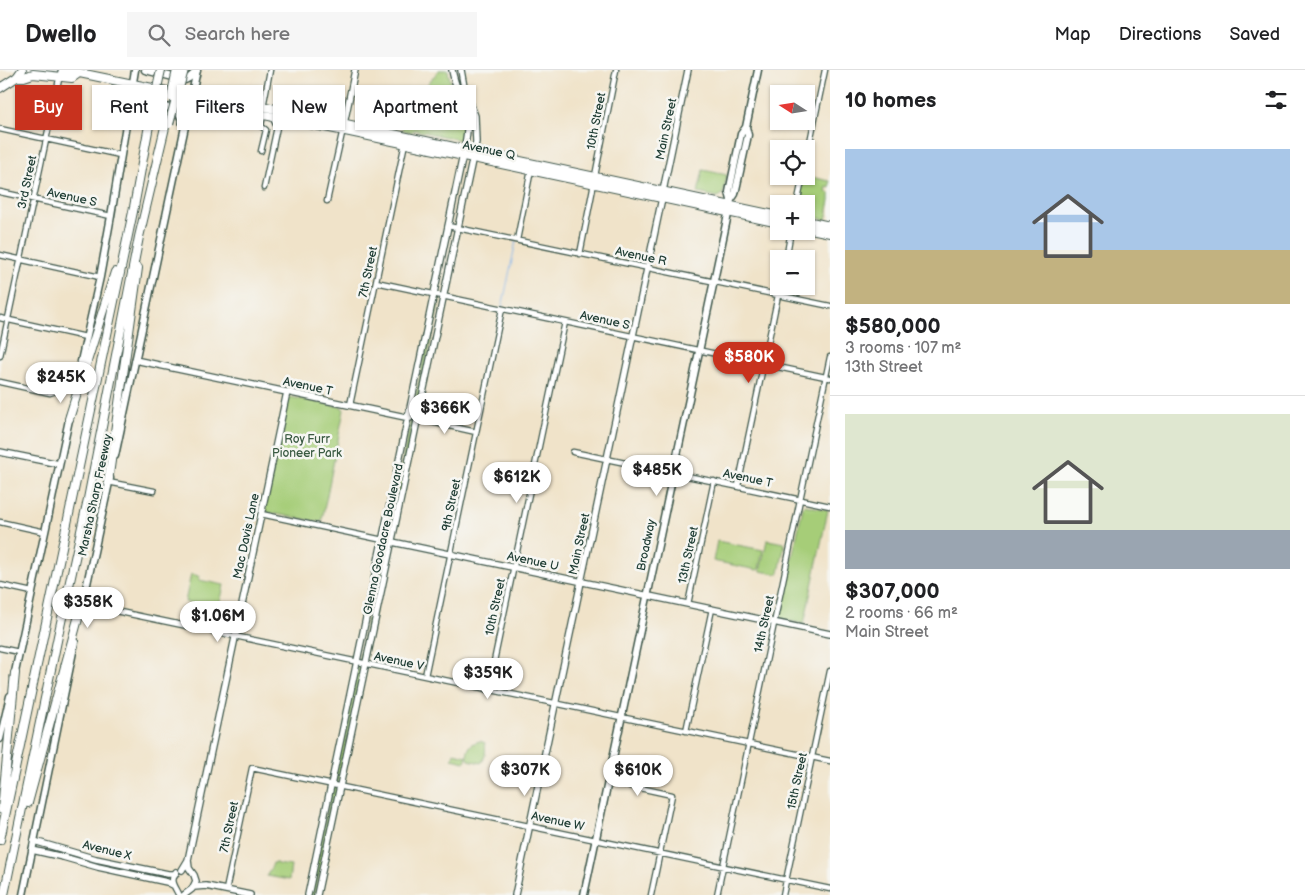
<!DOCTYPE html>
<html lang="en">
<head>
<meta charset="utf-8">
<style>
  body { margin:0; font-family:"Balsamiq Sans",sans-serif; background:#f6f6f6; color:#202124; height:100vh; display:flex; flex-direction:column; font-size:19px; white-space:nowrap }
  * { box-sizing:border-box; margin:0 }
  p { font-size:16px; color:#757577 }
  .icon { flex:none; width:28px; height:28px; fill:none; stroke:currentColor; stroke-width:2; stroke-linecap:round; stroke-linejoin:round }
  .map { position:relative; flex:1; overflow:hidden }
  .sheet { display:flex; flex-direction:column; background:#fff; width:475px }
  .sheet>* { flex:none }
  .banner { position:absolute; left:15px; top:15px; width:475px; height:45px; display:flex; gap:10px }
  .needle { width:32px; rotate:282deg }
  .buttons { position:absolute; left:770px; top:15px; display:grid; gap:10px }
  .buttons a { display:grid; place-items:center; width:45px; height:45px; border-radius:0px; background:#fff; box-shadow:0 1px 4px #0004; font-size:25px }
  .price { position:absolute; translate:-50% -42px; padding:0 11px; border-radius:18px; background:#fff; color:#222; font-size:16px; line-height:32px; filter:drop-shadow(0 1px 2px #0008) }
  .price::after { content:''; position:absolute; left:50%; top:30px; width:15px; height:11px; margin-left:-8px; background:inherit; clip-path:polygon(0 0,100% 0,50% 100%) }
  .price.active { background:#c8321e; color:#fff }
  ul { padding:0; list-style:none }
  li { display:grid; align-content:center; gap:10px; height:265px; padding:0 15px }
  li+li { border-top:1px solid #e0e0e0 }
  li span { display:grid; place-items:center; height:155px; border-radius:0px; color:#555 }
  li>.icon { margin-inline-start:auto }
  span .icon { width:90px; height:90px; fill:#fffc; stroke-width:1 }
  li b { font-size:21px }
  h2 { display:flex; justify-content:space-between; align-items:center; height:60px; padding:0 15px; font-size:21px }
  .pill { padding:0 18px; border-radius:0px; background:#fff; box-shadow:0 1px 4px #0004; font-size:18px; line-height:45px }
  .pill.active { background:#c8321e; color:#fff }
  header { display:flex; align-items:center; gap:30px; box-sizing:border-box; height:70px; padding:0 25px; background:#fff; border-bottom:1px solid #e0e0e0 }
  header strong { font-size:24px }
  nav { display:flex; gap:28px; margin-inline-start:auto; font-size:18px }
  .search { width:350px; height:45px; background:#f6f6f6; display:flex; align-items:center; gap:12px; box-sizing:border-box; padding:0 18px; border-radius:0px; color:#757577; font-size:19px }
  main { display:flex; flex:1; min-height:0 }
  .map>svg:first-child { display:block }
  .green { fill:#a6cd78; stroke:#628556 }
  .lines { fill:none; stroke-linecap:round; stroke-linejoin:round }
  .stream { stroke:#7eb3ec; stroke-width:1 }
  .minor-casing { stroke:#3e564a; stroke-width:7 }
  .tertiary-casing { stroke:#3e564a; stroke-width:8 }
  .secondary-casing { stroke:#3e564a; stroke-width:9 }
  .trunk-casing { stroke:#3e564a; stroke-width:10 }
  .motorway-casing { stroke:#3e564a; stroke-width:10 }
  .minor { stroke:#fff; stroke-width:4.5 }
  .tertiary { stroke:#fff; stroke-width:5.5 }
  .secondary { stroke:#fff; stroke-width:6 }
  .trunk { stroke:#fff; stroke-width:8 }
  .motorway { stroke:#fff; stroke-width:8 }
  .motorway-bridge-casing { stroke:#3e564a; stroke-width:10; stroke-linecap:butt }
  .motorway-bridge { stroke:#fff; stroke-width:8 }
  .labels { text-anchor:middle; stroke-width:5; stroke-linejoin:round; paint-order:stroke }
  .street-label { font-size:12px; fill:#1f3d34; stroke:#f6f6f2 }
  .park-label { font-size:12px; fill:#3a5a42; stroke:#f6f6f2 }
</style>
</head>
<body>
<header>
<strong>Dwello</strong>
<div class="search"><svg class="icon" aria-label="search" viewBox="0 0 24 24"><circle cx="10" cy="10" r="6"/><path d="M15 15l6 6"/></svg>Search here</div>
<nav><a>Map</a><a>Directions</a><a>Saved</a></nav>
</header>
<main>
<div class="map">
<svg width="830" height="825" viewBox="0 0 830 825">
  <rect width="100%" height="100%" fill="#f6f6f2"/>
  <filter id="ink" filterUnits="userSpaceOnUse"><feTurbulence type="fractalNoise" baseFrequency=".02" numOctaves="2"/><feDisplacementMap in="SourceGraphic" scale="10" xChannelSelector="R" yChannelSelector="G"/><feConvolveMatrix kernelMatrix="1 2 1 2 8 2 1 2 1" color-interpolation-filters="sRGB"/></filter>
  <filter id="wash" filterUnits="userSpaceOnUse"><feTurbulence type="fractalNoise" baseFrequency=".0096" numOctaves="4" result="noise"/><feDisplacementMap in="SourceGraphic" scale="20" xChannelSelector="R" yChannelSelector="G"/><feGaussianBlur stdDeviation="1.12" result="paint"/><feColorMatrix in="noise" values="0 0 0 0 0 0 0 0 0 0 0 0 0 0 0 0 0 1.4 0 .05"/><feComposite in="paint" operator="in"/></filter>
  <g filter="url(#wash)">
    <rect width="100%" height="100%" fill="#f0e3c9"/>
    <path class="green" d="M439 0H448C451 24 469 46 460 70L415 60 411 62 402 60 406 46 415 30Z
      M703 100 727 105 723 124 718 127 698 123Z
      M803 106H806L830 111V118L827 117 826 122 830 123V130L826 150 806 145V134H797Z
      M438 228H440L315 825H309L382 479 388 459 436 229Z
      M290 327 342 337 344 340 322 450 320 452 270 443 267 442 265 438 288 328Z
      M805 435 828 440 804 554 779 549 803 437Z
      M767 470 785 473 779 503 777 504 760 501Z
      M717 471 763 480 759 499 757 500 713 491Z
      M191 504 199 506V510L224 515 220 534 217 533 216 542H214V545L213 542 194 538 195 534 185 532Z
      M480 671 485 673C486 678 486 688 481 693L469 690 467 686 465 692 452 689 454 683 467 686C468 677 471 673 480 671Z
      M273 793H277V794L291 796 289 810 267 806C268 801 272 798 273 793Z"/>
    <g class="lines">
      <path class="stream" d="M502 238 516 171"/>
    </g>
  </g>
  <g filter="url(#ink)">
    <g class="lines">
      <g class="minor-casing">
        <path id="minor" d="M263 37 270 0
          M0 59 120 85
          M261 81 266 60 261 56 263 45
          M806 91 825 0
          M595 106 616 0
          M264 118 277 57 272 46
          M0 122 111 146
          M327 131 343 59
          M797 134 803 106
          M448 156 830 236
          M517 170 531 100
          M580 184 594 113
          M0 185 100 207
          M786 189 791 161
          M376 212 830 308
          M0 248 86 267
          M0 286 61 0
          M0 312 50 323 59 320
          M350 335 405 73
          M418 349 476 362
          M573 382 830 436
          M108 412 154 421
          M738 416 780 216
          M261 444 383 470
          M0 452 45 462
          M0 515 32 522
          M82 534 830 691
          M688 534 714 411
          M0 578 19 582
          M425 606 502 239
          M488 620 565 252
          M686 661 712 539
          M608 711 672 725 651 825
          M226 820 252 698 830 819
          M717 825 830 287
          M783 825 830 601"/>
      </g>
      <g class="tertiary-casing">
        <path id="tertiary" d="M344 54 355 0
          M663 121 688 0
          M135 290 410 348
          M0 382 59 394
          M383 470 830 564
          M34 771 96 789 168 804H173L176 803
          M32 780 63 787 98 797 167 812 173 815
          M182 800 188 790 287 322
          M176 802C169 811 175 816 179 825
          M194 817 206 816 250 825
          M184 825 192 819 196 811 194 805 189 798 188 790
          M308 825 464 80C466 70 468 61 467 51 465 34 455 18 452 0
          M317 825 476 72 475 46 464 17 461 0
          M515 825 662 128"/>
      </g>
      <g class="secondary-casing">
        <path id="secondary" d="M145 0 185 10 189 8 197 1
          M129 38 134 32H138L175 39 179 42 184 57
          M731 130 735 124 748 65 746 57
          M75 318 100 207 111 146 135 0
          M115 386 197 0
          M82 537 110 408
          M14 607 70 345
          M0 669 10 626
          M23 825 75 572
          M584 825 730 135 731 130 729 122 741 64 746 57 758 0"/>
      </g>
      <g class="trunk-casing">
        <path id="trunk" d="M65 0 196 27 198 32 350 62 779 153
          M17 7H24L33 4 72 8 79 3
          M0 18 17 7 22 0
          M196 27 200 23 779 146
          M806 151 830 156
          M806 158 830 163"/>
      </g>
      <g class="motorway-casing">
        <path id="motorway" d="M69 349 115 202
          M108 412 138 198
          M28 733 82 534
          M2 740 15 603
          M0 770 134 137 150 50
          M4 825 58 566 88 429 139 167 166 53"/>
      </g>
      <use href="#minor" class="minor"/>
      <use href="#tertiary" class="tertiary"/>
      <use href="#secondary" class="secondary"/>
      <use href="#trunk" class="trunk"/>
      <use href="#motorway" class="motorway"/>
      <g class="motorway-bridge-casing">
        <path id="motorway-bridge" d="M171 27 177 0
          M150 50 161 0
          M169 54 184 0"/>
      </g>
      <use href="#motorway-bridge" class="motorway-bridge"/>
    </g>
  </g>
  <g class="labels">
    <g class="street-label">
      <text transform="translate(596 51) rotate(-79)" y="4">10th Street</text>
      <text transform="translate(666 59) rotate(-78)" y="4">Main Street</text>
      <text transform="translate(489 80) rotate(12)" y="4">Avenue Q</text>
      <text transform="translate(27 112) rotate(-78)" y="4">3rd Street</text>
      <text transform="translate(72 127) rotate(12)" y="4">Avenue S</text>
      <text transform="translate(641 186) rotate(12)" y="4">Avenue R</text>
      <text transform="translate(368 202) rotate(-78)" y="4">7th Street</text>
      <text transform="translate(605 250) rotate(12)" y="4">Avenue S</text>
      <text transform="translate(308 316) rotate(12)" y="4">Avenue T</text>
      <text transform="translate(748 408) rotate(12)" y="4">Avenue T</text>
      <text transform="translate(95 425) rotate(-78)" y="4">Marsha Sharp Freeway</text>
      <text transform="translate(451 435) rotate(-78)" y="4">9th Street</text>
      <text transform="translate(246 466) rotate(-78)" y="4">Mac Davis Lane</text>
      <text transform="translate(383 469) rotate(-78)" y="4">Glenna Goodacre Boulevard</text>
      <text transform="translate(579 474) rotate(-78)" y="4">Main Street</text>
      <text transform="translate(646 475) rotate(-78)" y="4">Broadway</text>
      <text transform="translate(688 485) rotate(-78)" y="4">13th Street</text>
      <text transform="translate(533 491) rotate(12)" y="4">Avenue U</text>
      <text transform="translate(495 537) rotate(-78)" y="4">10th Street</text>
      <text transform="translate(764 554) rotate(-78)" y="4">14th Street</text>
      <text transform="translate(399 591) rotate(12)" y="4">Avenue V</text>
      <text transform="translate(797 711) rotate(-78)" y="4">15th Street</text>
      <text transform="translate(558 751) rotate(12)" y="4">Avenue W</text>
      <text transform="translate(229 757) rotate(-78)" y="4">7th Street</text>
      <text transform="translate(107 780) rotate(14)" y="4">Avenue X</text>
    </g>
    <g class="park-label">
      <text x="307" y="373">Roy Furr<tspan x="307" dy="14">Pioneer Park</tspan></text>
    </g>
  </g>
</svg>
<div class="buttons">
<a><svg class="needle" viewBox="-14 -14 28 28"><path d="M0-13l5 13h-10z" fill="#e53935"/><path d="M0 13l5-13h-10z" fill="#757577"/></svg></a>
<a><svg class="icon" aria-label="locate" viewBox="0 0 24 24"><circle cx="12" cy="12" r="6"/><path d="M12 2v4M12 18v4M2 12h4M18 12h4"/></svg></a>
<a>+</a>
<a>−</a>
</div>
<b class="price active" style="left:749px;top:314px">$580K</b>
<b class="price" style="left:61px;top:334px">$245K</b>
<b class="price" style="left:445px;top:365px">$366K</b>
<b class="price" style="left:657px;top:427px">$485K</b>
<b class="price" style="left:517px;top:434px">$612K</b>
<b class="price" style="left:88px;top:559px">$358K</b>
<b class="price" style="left:218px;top:573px">$1.06M</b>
<b class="price" style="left:488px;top:630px">$359K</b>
<b class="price" style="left:525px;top:727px">$307K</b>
<b class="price" style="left:638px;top:727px">$610K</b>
<div class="banner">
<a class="pill active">Buy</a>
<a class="pill">Rent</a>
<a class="pill">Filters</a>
<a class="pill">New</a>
<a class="pill">Apartment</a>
</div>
</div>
<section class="sheet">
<h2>10 homes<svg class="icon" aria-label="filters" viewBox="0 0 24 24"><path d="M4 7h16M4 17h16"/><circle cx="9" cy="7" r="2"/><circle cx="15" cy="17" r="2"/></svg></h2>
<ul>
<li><span style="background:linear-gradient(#a9c7e8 65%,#c2b280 0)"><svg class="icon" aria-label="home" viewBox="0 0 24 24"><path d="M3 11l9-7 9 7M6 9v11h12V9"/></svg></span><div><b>$580,000</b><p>3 rooms · 107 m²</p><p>13th Street</p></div></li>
<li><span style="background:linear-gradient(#dfe7d0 75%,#9aa5b1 0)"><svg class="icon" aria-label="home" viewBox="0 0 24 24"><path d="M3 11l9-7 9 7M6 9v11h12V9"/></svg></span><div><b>$307,000</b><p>2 rooms · 66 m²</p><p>Main Street</p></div></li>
</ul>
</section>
</main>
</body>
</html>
